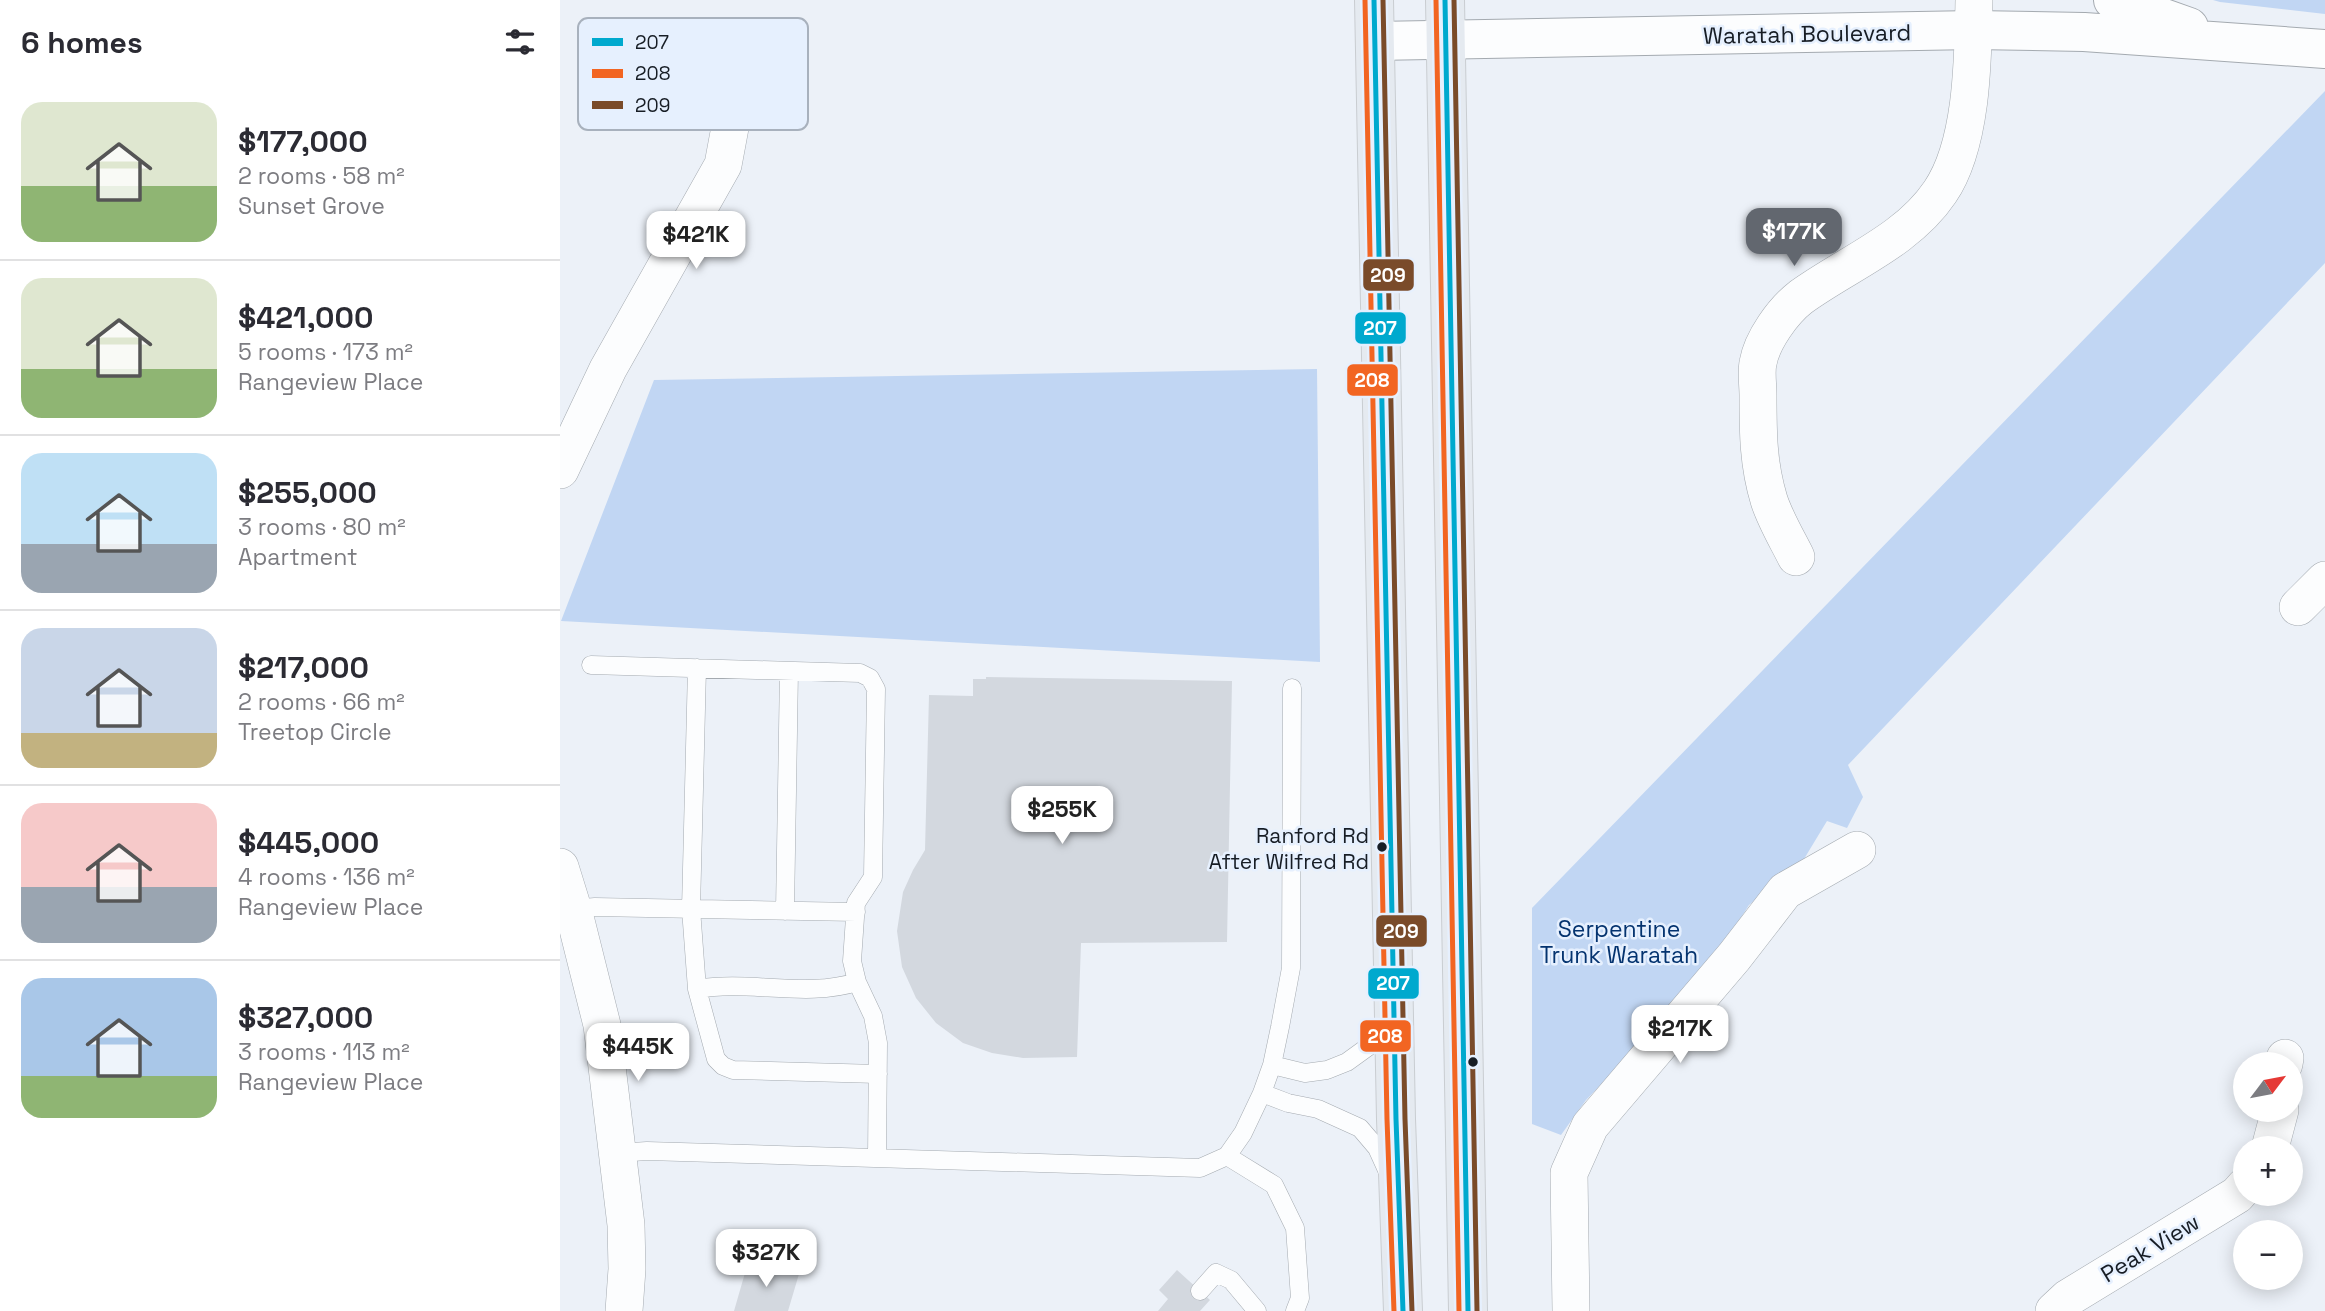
<!DOCTYPE html>
<html lang="en">
<head>
<meta charset="utf-8">
<style>
  body { margin:0; font-family:"Space Grotesk",sans-serif; background:#f7f7f7; color:#2b2b33; height:100vh; display:flex; flex-direction:column; font-size:26px; white-space:nowrap }
  * { box-sizing:border-box; margin:0 }
  p { font-size:23px; color:#7c7c81 }
  .icon { flex:none; width:38px; height:38px; fill:none; stroke:currentColor; stroke-width:2; stroke-linecap:round; stroke-linejoin:round }
  .map { position:relative; flex:1; overflow:hidden }
  .details { display:flex; flex-direction:column; background:#fff; width:560px }
  .details>* { flex:none }
  .needle { width:46px; rotate:58deg }
  .controls { position:absolute; left:1673px; top:1052px; display:grid; gap:14px }
  .controls a { display:grid; place-items:center; width:70px; height:70px; border-radius:50%; background:#fff; box-shadow:0 4px 18px #0003; font-size:35px }
  .price { position:absolute; translate:-50% -60px; padding:0 16px; border-radius:14px; background:#fff; color:#222; font-size:23px; line-height:46px; filter:drop-shadow(0 2px 4px #0008) }
  .price::after { content:''; position:absolute; left:50%; top:42px; width:21px; height:16px; margin-left:-10px; background:inherit; clip-path:polygon(0 0,100% 0,50% 100%) }
  .price.on { background:#62676f; color:#fff }
  ul { padding:0; list-style:none }
  li { display:flex; align-items:center; gap:21px; height:175px; padding:0 21px }
  li+li { border-top:2px solid #e1e1e2 }
  li span { display:grid; place-items:center; flex:none; width:196px; height:140px; border-radius:21px; color:#555 }
  li>.icon { margin-inline-start:auto }
  span .icon { width:84px; height:84px; fill:#fffc; stroke-width:1 }
  li b { font-size:30px }
  h2 { display:flex; justify-content:space-between; align-items:center; height:84px; padding:0 21px; font-size:30px }
  main { display:flex; flex:1; min-height:0 }
  .map>svg:first-child { display:block }
  .green { fill:#c1d6f3 }
  .building { fill:#d3d8df }
  .lines { fill:none; stroke-linecap:round; stroke-linejoin:round }
  .lane-casing { stroke:#a4aab0; stroke-width:19 }
  .street-casing { stroke:#a4aab0; stroke-width:38 }
  .secondary-casing { stroke:#a4aab0; stroke-width:40 }
  .primary-casing { stroke:#c9cdd1; stroke-width:40 }
  .lane { stroke:#fcfdfe; stroke-width:18 }
  .street { stroke:#fcfdfe; stroke-width:37 }
  .secondary { stroke:#fcfdfe; stroke-width:38 }
  .primary { stroke:#e5eaf0; stroke-width:38 }
  .bus-1-casing { stroke:#e6f0fe; stroke-width:10 }
  .bus-2-casing { stroke:#e6f0fe; stroke-width:10 }
  .bus-3-casing { stroke:#e6f0fe; stroke-width:10 }
  .bus-1 { stroke:#00a9ce; stroke-width:5 }
  .bus-2 { stroke:#f26522; stroke-width:5 }
  .bus-3 { stroke:#7a4b2a; stroke-width:5 }
  .bus-dot { fill:#171d25; stroke:#e6f0fe; stroke-width:2.5 }
  .labels { text-anchor:middle; stroke-width:5; stroke-linejoin:round; paint-order:stroke }
  .bus-label { font-size:21px; fill:#171d25; stroke:#e6f0fe; text-anchor:end }
  .street-label { font-size:23px; fill:#171d25; stroke:#e6f0fe }
  .park-label { font-size:23px; fill:#04336f; stroke:#e6f0fe }
  .key { fill:#e6f0fe; stroke:#a8b1bd; stroke-width:2 }
  .key-label { font-size:19px; fill:#171d25 }
  .line-badge { stroke:#e6f0fe; stroke-width:2.5 }
  .badge-label { font-size:19px; text-anchor:middle; font-weight:bold; fill:#fff }
</style>
</head>
<body>
<main>
<section class="details">
<h2>6 homes<svg class="icon" aria-label="filters" viewBox="0 0 24 24"><path d="M4 7h16M4 17h16"/><circle cx="9" cy="7" r="2"/><circle cx="15" cy="17" r="2"/></svg></h2>
<ul>
<li><span style="background:linear-gradient(#dfe7d0 60%,#8fb573 0)"><svg class="icon" aria-label="home" viewBox="0 0 24 24"><path d="M3 11l9-7 9 7M6 9v11h12V9"/></svg></span><div><b>$177,000</b><p>2 rooms · 58 m²</p><p>Sunset Grove</p></div></li>
<li><span style="background:linear-gradient(#dfe7d0 65%,#8fb573 0)"><svg class="icon" aria-label="home" viewBox="0 0 24 24"><path d="M3 11l9-7 9 7M6 9v11h12V9"/></svg></span><div><b>$421,000</b><p>5 rooms · 173 m²</p><p>Rangeview Place</p></div></li>
<li><span style="background:linear-gradient(#bfe0f5 65%,#9aa5b1 0)"><svg class="icon" aria-label="home" viewBox="0 0 24 24"><path d="M3 11l9-7 9 7M6 9v11h12V9"/></svg></span><div><b>$255,000</b><p>3 rooms · 80 m²</p><p>Apartment</p></div></li>
<li><span style="background:linear-gradient(#c9d6e8 75%,#c2b280 0)"><svg class="icon" aria-label="home" viewBox="0 0 24 24"><path d="M3 11l9-7 9 7M6 9v11h12V9"/></svg></span><div><b>$217,000</b><p>2 rooms · 66 m²</p><p>Treetop Circle</p></div></li>
<li><span style="background:linear-gradient(#f6c9c9 60%,#9aa5b1 0)"><svg class="icon" aria-label="home" viewBox="0 0 24 24"><path d="M3 11l9-7 9 7M6 9v11h12V9"/></svg></span><div><b>$445,000</b><p>4 rooms · 136 m²</p><p>Rangeview Place</p></div></li>
<li><span style="background:linear-gradient(#a9c7e8 70%,#8fb573 0)"><svg class="icon" aria-label="home" viewBox="0 0 24 24"><path d="M3 11l9-7 9 7M6 9v11h12V9"/></svg></span><div><b>$327,000</b><p>3 rooms · 113 m²</p><p>Rangeview Place</p></div></li>
</ul>
</section>
<div class="map">
<svg width="1765" height="1311" viewBox="0 0 1765 1311">
  <rect width="100%" height="100%" fill="#ecf1f8"/>
  <path class="green" d="M1653 0H1765V14L1660 2Z
    M1765 91V263L1288 765 1303 797 1287 828 1267 821 1244 859 1189 905 1139 983 1026 1100 1001 1135 972 1124V908Z
    M757 369 760 662 1 621 94 380Z"/>
  <path class="building" d="M426 677 672 681 667 942 521 943 517 1057 463 1058 432 1053 403 1043 376 1023 356 998 342 967 337 931 343 892 353 870 365 850 369 695 413 696V679H426Z
    M189 1259 239 1274 228 1311H174Z
    M617 1270 650 1300 640 1311H598L608 1299 599 1290Z"/>
  <g class="lines">
    <g class="lane-casing">
      <path id="lane" d="M31 665 300 673 310 678 316 689 313 877 296 903 292 961 297 982 313 1016 318 1043 317 1158
        M137 668 131 909 137 989 156 1059 163 1066 173 1070 318 1074
        M13 909 35 907 296 912
        M225 911 229 671
        M137 989C189 980 247 998 297 982
        M712 1065 745 1073 767 1070 787 1062 816 1041 825 1020
        M702 1093 728 1103 758 1109 800 1128 817 1148 827 1170
        M57 1153 87 1151 640 1168 667 1156 683 1133 702 1093 712 1065 720 1027 731 968 732 688
        M667 1156 714 1185 735 1228 740 1298 735 1311
        M640 1291 656 1273 671 1280 697 1311"/>
    </g>
    <g class="street-casing">
      <path id="street" d="M0 470 48 369 163 165 185 47
        M1236 557C1227 539 1215 519 1209 500 1198 464 1198 432 1198 395 1198 385 1196 372 1198 363 1202 340 1223 311 1241 297 1288 263 1347 241 1380 192 1413 144 1413 57 1414 0
        M1738 607 1765 580
        M0 867 13 909 42 1025 66 1225 67 1269 64 1311
        M1724 1064 1725 1058
        M1710 1148 1720 1110
        M1011 1311 1009 1173 1030 1126 1174 957 1225 891 1297 850
        M1494 1311 1508 1298 1677 1195 1685 1186"/>
    </g>
    <g class="secondary-casing">
      <path id="secondary" d="M1553 0 1629 27
        M815 41 1414 30 1524 32 1765 49"/>
    </g>
    <g class="primary-casing">
      <path id="primary" d="M814 0 836 1119 843 1311
        M885 0 908 1311"/>
    </g>
    <use href="#lane" class="lane"/>
    <use href="#street" class="street"/>
    <use href="#secondary" class="secondary"/>
    <use href="#primary" class="primary"/>
    <g class="bus-1-casing">
      <path id="bus-1" d="M814 0 836 1119 843 1311
        M885 0 908 1311"/>
    </g>
    <g class="bus-2-casing">
      <path id="bus-2" d="M805 0 827 1119 834 1311
        M876 0 899 1311"/>
    </g>
    <g class="bus-3-casing">
      <path id="bus-3" d="M823 0 845 1119 852 1311
        M894 0 917 1311"/>
    </g>
    <use href="#bus-1" class="bus-1"/>
    <use href="#bus-2" class="bus-2"/>
    <use href="#bus-3" class="bus-3"/>
  </g>
  <g class="bus-dot">
    <circle cx="822" cy="847" r="6"/>
    <circle cx="913" cy="1062" r="6"/>
  </g>
  <g class="labels">
    <g class="bus-label">
      <text x="809" y="843">Ranford Rd<tspan x="809" dy="26">After Wilfred Rd</tspan></text>
    </g>
    <g class="street-label">
      <text transform="translate(1247 34) rotate(-1)" y="8">Waratah Boulevard</text>
      <text transform="translate(1590 1248) rotate(-31)" y="8">Peak View</text>
    </g>
    <g class="park-label">
      <text x="1059" y="937">Serpentine<tspan x="1059" dy="26">Trunk Waratah</tspan></text>
    </g>
  </g>
  <rect x="18" y="18" width="230" height="112" rx="10" class="key"/>
  <rect x="32" y="38" width="31" height="8" fill="#00a9ce"/>
  <rect x="32" y="69" width="31" height="9" fill="#f26522"/>
  <rect x="32" y="101" width="31" height="8" fill="#7a4b2a"/>
  <g class="key-label">
    <text x="75" y="49">207</text>
    <text x="75" y="80">208</text>
    <text x="75" y="112">209</text>
  </g>
  <g class="line-badge">
    <rect x="802" y="258" width="53" height="34" rx="7" fill="#7a4b2a"/>
    <rect x="794" y="311" width="53" height="34" rx="7" fill="#00a9ce"/>
    <rect x="786" y="363" width="53" height="34" rx="7" fill="#f26522"/>
    <rect x="815" y="914" width="53" height="34" rx="7" fill="#7a4b2a"/>
    <rect x="807" y="967" width="53" height="33" rx="7" fill="#00a9ce"/>
    <rect x="799" y="1019" width="53" height="34" rx="7" fill="#f26522"/>
  </g>
  <g class="badge-label">
    <text x="828" y="282">209</text>
    <text x="820" y="335">207</text>
    <text x="812" y="387">208</text>
    <text x="841" y="938">209</text>
    <text x="833" y="990">207</text>
    <text x="825" y="1043">208</text>
  </g>
</svg>
<div class="controls">
<a><svg class="needle" viewBox="-14 -14 28 28"><path d="M0-13l5 13h-10z" fill="#e53935"/><path d="M0 13l5-13h-10z" fill="#7c7c81"/></svg></a>
<a>+</a>
<a>−</a>
</div>
<b class="price on" style="left:1234px;top:268px">$177K</b>
<b class="price" style="left:136px;top:271px">$421K</b>
<b class="price" style="left:502px;top:846px">$255K</b>
<b class="price" style="left:1120px;top:1065px">$217K</b>
<b class="price" style="left:78px;top:1083px">$445K</b>
<b class="price" style="left:206px;top:1289px">$327K</b>
</div>
</main>
</body>
</html>
